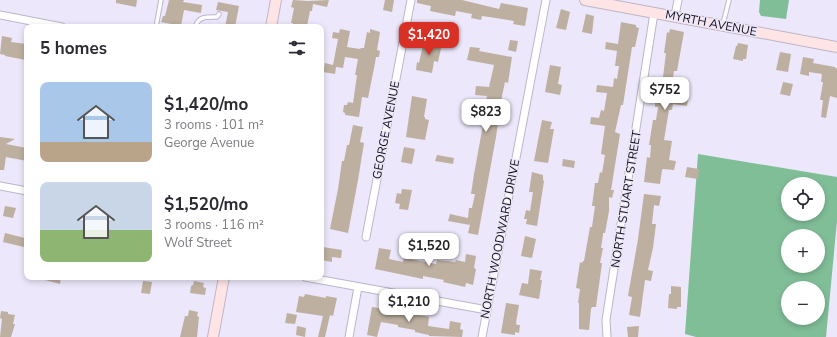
<!DOCTYPE html>
<html lang="en">
<head>
<meta charset="utf-8">
<style>
  body { margin:0; font-family:"Nunito Sans",sans-serif; background:#f7f7f7; color:#2b2b33; height:100vh; display:flex; flex-direction:column; font-size:15px; white-space:nowrap }
  * { box-sizing:border-box; margin:0 }
  p { font-size:13px; color:#7c7c81 }
  .icon { flex:none; width:22px; height:22px; fill:none; stroke:currentColor; stroke-width:2; stroke-linecap:round; stroke-linejoin:round }
  .map { position:relative; flex:1; overflow:hidden }
  .sheet { position:absolute; left:24px; top:24px; width:300px; height:256px; display:flex; flex-direction:column; background:#fff; border-radius:8px; box-shadow:0 2px 6px #0003 }
  .sheet>* { flex:none }
  .fabs { position:absolute; left:781px; top:177px; display:grid; gap:8px }
  .fabs a { display:grid; place-items:center; width:44px; height:44px; border-radius:50%; background:#fff; box-shadow:0 2px 6px #0003; font-size:20px }
  .price { position:absolute; translate:-50% -34px; padding:0 9px; border-radius:8px; background:#fff; color:#222; font-size:13px; line-height:26px; filter:drop-shadow(0 1px 2px #0008) }
  .price::after { content:''; position:absolute; left:50%; top:24px; width:12px; height:9px; margin-left:-6px; background:inherit; clip-path:polygon(0 0,100% 0,50% 100%) }
  .price.active { background:#d93025; color:#fff }
  ul { padding:0; list-style:none }
  li { display:flex; align-items:center; gap:12px; height:100px; padding:0 16px }
  li span { display:grid; place-items:center; flex:none; width:112px; height:80px; border-radius:8px; color:#555 }
  li>.icon { margin-inline-start:auto }
  span .icon { width:48px; height:48px; fill:#fffc; stroke-width:1 }
  li b { font-size:17px }
  h2 { display:flex; justify-content:space-between; align-items:center; height:48px; padding:0 16px; font-size:17px }
  .map>svg:first-child { display:block }
  .forest { fill:#80be98; fill-rule:evenodd }
  .building { fill:#bdb0a1 }
  .lines { fill:none; stroke-linecap:round; stroke-linejoin:round }
  .lane-casing { stroke:#bbb6c9; stroke-width:5.5 }
  .street-casing { stroke:#bbb6c9; stroke-width:9 }
  .secondary-casing { stroke:#bbb6c9; stroke-width:12 }
  .lane { stroke:#fff; stroke-width:3.5 }
  .street { stroke:#fff; stroke-width:7 }
  .secondary { stroke:#fee4e5; stroke-width:10 }
  .labels { text-anchor:middle; stroke-width:3; stroke-linejoin:round; paint-order:stroke }
  .street-label { font-size:12px; fill:#0f0d13; stroke:#ece7fa }
</style>
</head>
<body>
<div class="map">
<svg width="837" height="337" viewBox="0 0 837 337">
  <rect width="100%" height="100%" fill="#ece7fa"/>
  <path class="forest" d="M760 0H789L786 19 761 16 759 12Z
    M698 154 837 177V221L826 337H696L685 334ZM788 184H818V214H788ZM788 236H818V266H788ZM788 288H818V318H788Z"/>
  <path class="building" d="M116 0H137L136 7 116 3Z
    M169 0H184L183 2 202 5 201 13 184 10 181 26 161 22 163 16H165Z
    M293 0 308 1 329 0 327 7 313 4 312 11H310L307 26 292 27 293 23H291L294 8 291 7Z
    M385 0H394L392 12 383 10Z
    M417 0H462L499 9 501 3 528 8 525 26 513 24 514 21 489 17 482 16 481 20 471 18 472 14 456 11 455 16 430 11 431 6 417 3Z
    M218 2 239 6 235 27H225L228 12 216 10Z
    M561 9 570 12 566 30 556 28Z
    M586 14 594 16 592 34 582 32Z
    M621 22 636 25V27L639 28 635 47H632L623 105H621L615 132 620 134 611 190H614L612 198 609 197V211L605 233H603V235L601 248H603L600 263H602L596 307H592L591 309 589 330 579 329V303H578L580 289 576 288 580 262 582 263 583 261H584L590 227H592L595 206H592L595 183H598L600 172 602 173 605 155 601 154 605 126 590 124 591 117 599 118 601 110 604 111 607 93 596 92 597 85 613 87 614 78 617 79 619 66H615L617 51 605 49 606 42 618 44Z
    M340 29 350 31 347 47 360 49 361 48H364L367 32 370 33V29L380 32 377 50 380 51 379 57H376L375 63 368 98 362 97 359 117 345 115V113L343 112 344 105H347L348 102 353 103 357 75H355L358 59 345 57 343 68 336 67 335 74 323 72 325 63 333 65 338 39 332 38 333 32 339 33Z
    M670 29 684 32 677 71H674L672 84 675 85 674 90 689 92 687 106 673 104 672 110H669L664 140 672 141 669 160 676 161 674 170 663 169 662 170 660 184 644 182 647 157 650 158 651 145H649L653 120H656L658 107H655V103L659 83H661L663 77 666 53H664L667 32 669 33Z
    M2 36 12 38 11 42 27 44 26 60 5 56V55L0 54Z
    M424 40 442 44 438 62 434 61 432 73 416 70 417 62 419 63Z
    M510 40 518 41 516 52 508 50Z
    M738 43 748 45 746 59H743V61L733 59 736 46H737Z
    M470 47 480 48 479 51 512 57 508 83 505 82 502 96 496 137 478 235 468 233 470 225 448 221 450 214 468 218 469 208H472L475 194H471L474 174 485 114H487L489 102H486L487 96 475 95 476 86 489 87 494 65 467 60Z
    M780 52 791 54 788 72 776 70Z
    M803 57 814 59 813 63 835 67V68H837V98L830 96 826 118 821 117 823 100H820L823 82H821L822 74 809 72V76L800 74Z
    M550 65 561 67 558 84 562 85 560 95 545 92Z
    M783 82 793 84 790 96 780 94Z
    M412 96 427 99 424 117H425V119L429 120 425 140 406 137Z
    M542 120 552 122 550 129H554L548 163 534 161Z
    M353 125 363 127 360 142 364 143 358 180 348 233 330 229 338 189 342 161H344L347 145H349Z
    M0 137 15 139 6 144 27 148V161L6 157 4 170H0Z
    M404 147 415 149 412 164 401 162Z
    M437 155 454 158 453 164 435 161Z
    M563 159 575 161 574 168 562 166Z
    M687 167 699 169 698 179 685 177Z
    M532 172 543 175V180L544 181 537 226 526 224 527 219H524L526 210 530 211 533 192H529Z
    M402 189 412 190 408 210 399 209 400 204 395 203 397 193 401 194Z
    M644 194 661 196 659 206 654 205 652 224H656L653 248 648 270 653 271 651 281 645 280 640 317 629 315 632 297 628 296 638 239Z
    M5 206 16 208 13 218 3 216Z
    M5 233 25 238 24 247 3 242Z
    M407 236 414 238 410 259 436 264 437 260 455 262 456 260 465 262 466 254 476 256 474 268 476 269 473 285 466 283 465 287 443 282 444 280 423 276V279L375 269 379 248 391 250 389 259 403 262Z
    M525 236 536 239 532 258 521 256Z
    M323 247 342 250 341 258 332 257V262L321 260Z
    M530 269 542 271 540 280H542L539 299 519 295 522 283 528 284Z
    M41 277H61L60 284 41 279Z
    M143 281 152 282 150 294 141 293Z
    M194 281 204 283 203 287 206 288 205 295 190 293 191 286 193 285Z
    M671 286 681 287V307H677V309L668 308 669 294H671Z
    M305 294 326 298V296L337 298 333 316 330 315 325 337H318L323 316 296 312 299 296 304 297Z
    M506 303 519 305 516 323 517 325H520L519 333 515 332V335L501 333Z
    M392 304 398 305 397 311 429 317 428 326 449 329 450 321 461 323 460 329 463 330 462 337 429 336V335L415 332V330L398 327V325L381 322 377 337 367 335 372 307 391 310Z
    M189 310 198 312 197 316 199 317 197 337H180L185 316H188Z
    M1 311 8 312V314L15 315 13 324H15L11 337H0L2 319 0 318Z
    M287 313 297 315 295 324 285 323Z
    M297 326 306 328 305 337 296 335Z
    M639 326 638 337H628L627 327Z"/>
  <g class="lines">
    <g class="lane-casing">
      <path id="lane" d="M723 24 729 0
        M156 27 161 0
        M195 27C199 16 206 17 217 17L219 14"/>
    </g>
    <g class="street-casing">
      <path id="street" d="M0 15 62 27
        M675 16 678 0
        M0 186 27 191
        M366 237 411 0
        M305 277 487 310
        M349 337 358 287
        M482 337 546 0
        M607 337 606 320 654 13"/>
    </g>
    <g class="secondary-casing">
      <path id="secondary" d="M585 0 837 47
        M271 27 276 0
        M213 337 224 277"/>
    </g>
    <use href="#lane" class="lane"/>
    <use href="#street" class="street"/>
    <use href="#secondary" class="secondary"/>
  </g>
  <g class="labels">
    <g class="street-label">
      <text transform="translate(711 23) rotate(11)" y="4">MYRTH AVENUE</text>
      <text transform="translate(386 130) rotate(-79)" y="4">GEORGE AVENUE</text>
      <text transform="translate(626 199) rotate(-81)" y="4">NORTH STUART STREET</text>
      <text transform="translate(500 239) rotate(-79)" y="4">NORTH WOODWARD DRIVE</text>
    </g>
  </g>
</svg>
<div class="fabs">
<a><svg class="icon" aria-label="locate" viewBox="0 0 24 24"><circle cx="12" cy="12" r="6"/><path d="M12 2v4M12 18v4M2 12h4M18 12h4"/></svg></a>
<a>+</a>
<a>−</a>
</div>
<b class="price active" style="left:429px;top:56px">$1,420</b>
<b class="price" style="left:665px;top:111px">$752</b>
<b class="price" style="left:486px;top:133px">$823</b>
<b class="price" style="left:429px;top:267px">$1,520</b>
<b class="price" style="left:409px;top:323px">$1,210</b>
<section class="sheet">
<h2>5 homes<svg class="icon" aria-label="filters" viewBox="0 0 24 24"><path d="M4 7h16M4 17h16"/><circle cx="9" cy="7" r="2"/><circle cx="15" cy="17" r="2"/></svg></h2>
<ul>
<li><span style="background:linear-gradient(#a9c7e8 75%,#b9a48a 0)"><svg class="icon" aria-label="home" viewBox="0 0 24 24"><path d="M3 11l9-7 9 7M6 9v11h12V9"/></svg></span><div><b>$1,420/mo</b><p>3 rooms · 101 m²</p><p>George Avenue</p></div></li>
<li><span style="background:linear-gradient(#c9d6e8 60%,#8fb573 0)"><svg class="icon" aria-label="home" viewBox="0 0 24 24"><path d="M3 11l9-7 9 7M6 9v11h12V9"/></svg></span><div><b>$1,520/mo</b><p>3 rooms · 116 m²</p><p>Wolf Street</p></div></li>
</ul>
</section>
</div>
</body>
</html>
